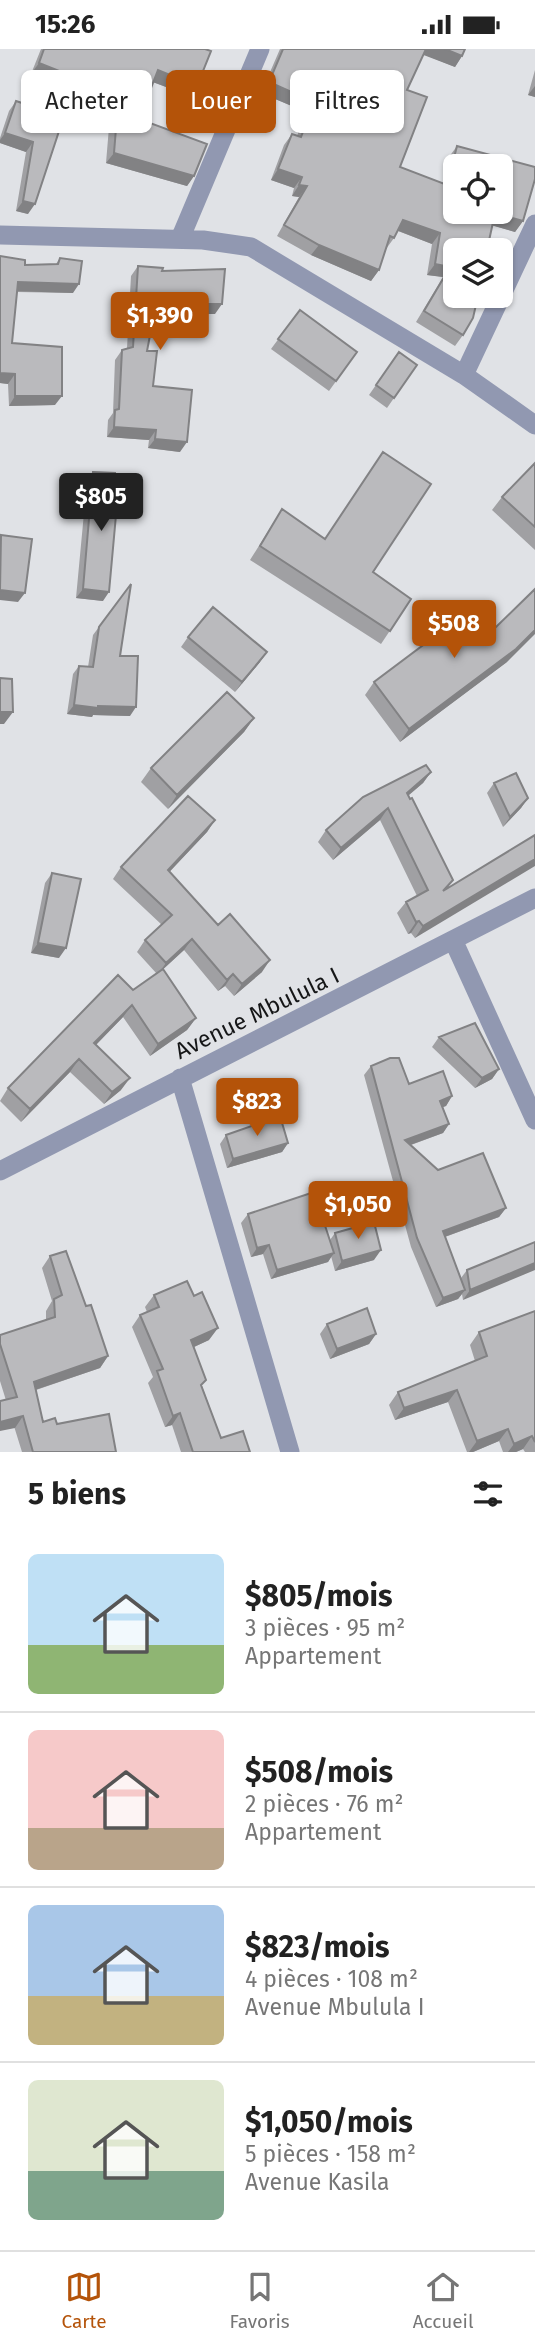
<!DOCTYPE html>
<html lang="fr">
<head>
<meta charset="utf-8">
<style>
  body { margin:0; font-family:"Fira Sans",sans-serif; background:#f6f6f6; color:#222; height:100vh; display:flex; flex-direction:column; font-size:26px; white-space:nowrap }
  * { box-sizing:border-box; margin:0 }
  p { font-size:23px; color:#767676 }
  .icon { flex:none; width:38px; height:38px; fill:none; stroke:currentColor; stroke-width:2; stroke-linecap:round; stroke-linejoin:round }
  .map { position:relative; height:1403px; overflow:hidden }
  .details { display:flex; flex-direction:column; background:#fff; flex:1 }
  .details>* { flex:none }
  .hud { position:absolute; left:21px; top:21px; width:494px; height:63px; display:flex; gap:14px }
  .buttons { position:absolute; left:443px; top:105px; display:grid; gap:14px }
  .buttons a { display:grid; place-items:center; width:70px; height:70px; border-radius:10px; background:#fff; box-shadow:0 2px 5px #0004; font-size:35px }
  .price { position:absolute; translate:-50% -60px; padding:0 16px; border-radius:7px; background:#b45309; color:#fff; font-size:23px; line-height:46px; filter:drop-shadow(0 2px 4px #0008) }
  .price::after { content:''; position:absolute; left:50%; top:42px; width:21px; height:16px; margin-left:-10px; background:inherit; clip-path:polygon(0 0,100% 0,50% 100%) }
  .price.active { background:#222; color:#fff }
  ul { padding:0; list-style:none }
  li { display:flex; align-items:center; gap:21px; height:175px; padding:0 28px }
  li+li { border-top:2px solid #e0e0e0 }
  li span { display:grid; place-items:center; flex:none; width:196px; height:140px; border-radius:10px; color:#555 }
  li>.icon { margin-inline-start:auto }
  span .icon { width:84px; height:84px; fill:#fffc; stroke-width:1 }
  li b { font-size:30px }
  h2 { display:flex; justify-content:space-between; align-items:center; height:84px; padding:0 28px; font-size:30px }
  .pill { padding:0 24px; border-radius:10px; background:#fff; box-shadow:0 2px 5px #0004; font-size:24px; line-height:63px }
  .pill.active { background:#b45309; color:#fff }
  .status { display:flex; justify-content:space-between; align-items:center; height:49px; padding:0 35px; background:#fff; direction:ltr }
  .status svg { height:19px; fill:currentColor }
  .tab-bar { display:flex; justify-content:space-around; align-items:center; height:98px; border-top:2px solid #e0e0e0; background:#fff; font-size:19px; color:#767676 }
  .tab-bar a { display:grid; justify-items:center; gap:4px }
  .tab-bar .active { color:#b45309 }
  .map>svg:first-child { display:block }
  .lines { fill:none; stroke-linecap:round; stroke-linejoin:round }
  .street { stroke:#9198b1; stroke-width:19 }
  .wall { fill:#a0a0a3 }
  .shaded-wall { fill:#828284 }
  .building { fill:#bababd; stroke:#828284; stroke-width:2; fill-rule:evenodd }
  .labels { text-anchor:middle; stroke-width:6; stroke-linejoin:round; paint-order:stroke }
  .street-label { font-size:23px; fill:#151617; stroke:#e0e2e6 }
</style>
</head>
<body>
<div class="status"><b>15:26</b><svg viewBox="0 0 49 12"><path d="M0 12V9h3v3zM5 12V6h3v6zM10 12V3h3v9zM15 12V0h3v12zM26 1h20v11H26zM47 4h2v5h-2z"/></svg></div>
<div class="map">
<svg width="535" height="1403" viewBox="0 0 535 1403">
  <rect width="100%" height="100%" fill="#e0e2e6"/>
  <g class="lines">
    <path class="street" d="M0 186 203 191 251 198 464 326 535 376
      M180 190 260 0
      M464 326 535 175
      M454 893 535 1071
      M180 1029 290 1403
      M0 1122 535 849"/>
  </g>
  <path class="wall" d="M41 0H205L190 47 153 33 139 70 194 127 187 137 106 114 110 66 86 57 90 48 31 25Z
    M280 0H465L462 7 455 18 423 5 407 41 400 118 443 134 449 108 457 97 523 172 515 183 492 176 463 286 455 297 416 273 443 228 427 226 432 195 398 182 394 189 386 200 379 221 371 232 311 206 277 187 299 148 292 147 294 139 271 131 284 96 292 85 297 87 306 63 261 44Z
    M535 21V48L528 46Z
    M16 52 43 72 28 165 16 162 26 103 0 94V89L9 62Z
    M0 207 25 216 56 215 60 209 73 244 17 243 12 294 55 356 9 357 8 335 0 334Z
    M138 217 162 222 215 265H154L147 302 153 337 180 403 148 399 149 391 107 388 108 371 113 364 115 311 122 301 127 299 131 227Z
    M300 261 357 303 329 342 271 300Z
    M399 303 417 316 387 359 369 346Z
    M535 414V501L492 461 502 448Z
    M93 423 103 552 76 549 87 432Z
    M282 460 411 550 381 595 250 511Z
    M131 535 120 607 130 667 93 666 92 668 67 665 73 625 79 617 88 618 93 586Z
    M188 588 260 613 235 643 181 598Z
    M507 613 400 693 365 646 374 633Z
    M254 669 244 683 168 760 141 733 151 719Z
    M431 723 423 734 408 747 447 840 535 786 415 889 411 884 408 885 397 864 406 853 417 847 380 771 333 811 318 793 326 781Z
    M494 734 528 749 521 759 503 778 487 744Z
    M215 771 207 783 169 823 262 923 234 947 225 937 218 942 184 901 161 922 196 969 187 981 150 1007 123 968 96 996 121 1041 104 1055 70 1023 21 1073 0 1052 8 1039 133 941 157 925 137 903 145 891 162 876 113 830 121 818Z
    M52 824 59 909 31 904 45 834Z
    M439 988 499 1020 492 1030 475 1039 432 998Z
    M371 1017 409 1035 452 1047 446 1057 443 1058 449 1075 443 1084 411 1096 438 1121 506 1159 499 1168 445 1188 461 1229 467 1221 535 1193 463 1251 462 1245 458 1250 436 1258 411 1198 364 1026Z
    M226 1086 288 1094 282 1103 227 1119 220 1095Z
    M248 1165 330 1191 335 1184 374 1211 335 1222 331 1207 328 1213 271 1230 263 1205 251 1208 241 1174Z
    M50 1207 86 1257 108 1307 100 1319 36 1341 43 1373 57 1375 116 1403H22L0 1332V1286L46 1271V1262L52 1252 42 1219Z
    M154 1246 209 1291 194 1298 202 1337 221 1389 250 1403H181L172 1376 165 1378 148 1334 153 1328 132 1278 140 1266 147 1263 145 1258Z
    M535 1262V1403H525L523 1400 516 1403H503L499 1392 473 1403H467L448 1353 395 1371 389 1356 398 1343 475 1312 470 1296 479 1283Z
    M327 1275 376 1285 369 1295 330 1310 320 1285Z"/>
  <path class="shaded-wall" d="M424 0H445L462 7 455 18 421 5Z
    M39 14 97 37 90 48 31 25Z
    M158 21 197 37 190 47 150 32Z
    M269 33 314 53 306 63 261 44Z
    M535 37V48L528 46Z
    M94 46 118 55 110 66 86 57Z
    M5 84 33 93 26 103 0 94V91Z
    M114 104 194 127 187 137 106 114Z
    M278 120 302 128 294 139 271 131Z
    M299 136 307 137 299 148 292 147Z
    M23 152 35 155 28 165 16 162Z
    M495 164 523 172 515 183 487 175Z
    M403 171 440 184 432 195 396 181Z
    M319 196 379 221 371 232 311 206Z
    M435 215 450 218 443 228 427 226Z
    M18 233 79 235 73 244 11 242Z
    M156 255H222L215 265H149Z
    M0 324 15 325 8 335 0 334Z
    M15 347H62L55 356 9 357Z
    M114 378 156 381 149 391 107 388Z
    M155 390 187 393 180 403 148 399Z
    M83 540 109 543 103 552 76 549Z
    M0 541 25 544 18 553 0 551Z
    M535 581V585L507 613 400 693 409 680Z
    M267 603 260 613 235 643 242 633Z
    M74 656 98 657 136 658 130 667 93 666 92 668 67 665Z
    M0 663H13L4 675H0Z
    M254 669 244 683 168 760 177 746Z
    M431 723 423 734 398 755 407 744Z
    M528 749 521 759 503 778 510 768Z
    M388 759 380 771 333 811 341 799Z
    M215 771 207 783 160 833 168 821Z
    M535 810V817L415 889 423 877Z
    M419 872 411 884 408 885 416 873Z
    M192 890 184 901 158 925 166 914Z
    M38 894 66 899 59 909 31 904Z
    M270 911 262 923 234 947 242 935Z
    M233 925 225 937 218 942 227 931Z
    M132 956 123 968 85 1007 94 994Z
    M196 969 187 981 150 1007 158 995Z
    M79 1010 70 1023 21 1073 30 1060Z
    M499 1020 492 1030 475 1039 482 1029Z
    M130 1029 121 1041 104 1055 112 1043Z
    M452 1047 446 1057 434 1061 440 1052Z
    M449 1075 443 1084 399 1100 405 1091Z
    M288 1094 282 1103 227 1119 233 1110Z
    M506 1159 499 1168 436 1191 443 1182Z
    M269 1196 263 1205 251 1208 257 1199Z
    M381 1201 374 1211 335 1222 342 1212Z
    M334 1204 328 1213 271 1230 277 1221Z
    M535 1214V1221L463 1251 470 1241Z
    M465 1241 458 1250 436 1258 443 1249Z
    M218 1279 209 1291 183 1303 191 1291Z
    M376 1285 369 1295 330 1310 337 1300Z
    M108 1307 100 1319 26 1344 34 1333Z
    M457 1341 448 1353 395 1371 404 1359Z
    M180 1364 172 1376 165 1378 173 1367Z
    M23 1367 15 1379 0 1382V1373Z
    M508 1380 499 1392 473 1403H469L477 1392Z
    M532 1387 523 1400 516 1403H508L514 1395Z"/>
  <path class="building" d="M44 0H205L211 2 197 37 158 21 139 70 207 95 194 127 114 104 118 55 94 46 97 37 39 14Z
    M283 0H426L407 41 427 48 400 118 447 136 457 97 535 118V130L523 172 495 164 487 201H455V247H478L473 269 463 286 424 262 450 218 435 215 440 184 403 171 394 189 390 187 379 221 319 196 284 176 307 137 299 136 302 128 278 120 292 85 301 88 314 53 269 33ZM455 117H500V163H455Z
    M445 0H465L462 7Z
    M16 52 46 62 43 72 60 79 35 155 23 152 33 93 5 84Z
    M0 207 25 211V216L58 215 60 209 82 212 79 235 18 233 12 294 62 298V347H15V325L0 324Z
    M138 217 163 219 162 222 225 220 222 255H156L147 302H157L153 337 192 341 187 393 155 390 156 381 114 378 115 361 119 360 122 301 133 298Z
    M300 261 357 303 336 332 278 290Z
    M399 303 417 316 394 349 376 336Z
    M383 403 431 435 373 523 411 550 390 582 260 497 282 460 325 490Z
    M535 414V478L502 448Z
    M93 423 115 424 114 454 117 455 109 543 83 540Z
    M1 486 32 490 25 544 0 541Z
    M131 535 120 607H138L136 658 98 657V659L74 656 79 617 93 618 99 578Z
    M535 540V581L516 600 409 680 374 633 478 555 495 579Z
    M213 558 267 603 242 633 188 588Z
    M0 629 12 630 13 663H0Z
    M227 643 254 669 177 746 151 719Z
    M426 716 431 723 407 744 410 750 412 749 453 831 443 842 535 786V810L423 877 419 872 416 873 406 853 428 841 388 759 341 799 326 781 363 748Z
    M516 724 528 749 510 768 494 734Z
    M188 747 215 771 168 821 218 876 230 865 270 911 242 935 233 925 227 931 192 890 166 914 145 891 172 866 121 818Z
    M52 824 81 830 66 899 38 894Z
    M163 920 196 969 158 995 132 956 94 994 130 1029 112 1043 79 1010 30 1060 8 1039 118 926 133 941Z
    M475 974 499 1020 482 1029 439 988Z
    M390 1009H399L409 1035 443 1022 452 1047 440 1052 449 1075 405 1091 438 1121 483 1104 506 1159 443 1182 465 1241 443 1249 417 1189 371 1017Z
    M280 1067 288 1094 233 1110 226 1086Z
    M314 1143 334 1204 277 1221 269 1196 257 1199 248 1165Z
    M374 1173 381 1201 342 1212 335 1184Z
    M535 1193V1214L470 1241 467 1221Z
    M66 1202 86 1257 91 1256 108 1307 34 1333 43 1373 55 1369 57 1375 109 1365 116 1403H33L23 1367 0 1373V1352L17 1348 0 1295V1286L55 1268 54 1250 62 1246 50 1207Z
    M187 1232 194 1247 202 1243 218 1279 191 1291 206 1331 201 1336 221 1389 243 1382 250 1403H193L180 1364 173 1367 157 1322 163 1320 140 1266 159 1258 154 1246Z
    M367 1259 376 1285 337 1300 327 1275Z
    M535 1262V1393L532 1387 514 1395 508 1380 477 1392 457 1341 404 1359 398 1343 487 1307 479 1283Z"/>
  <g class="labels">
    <g class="street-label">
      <text transform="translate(257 964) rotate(-26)" y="8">Avenue Mbulula I</text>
    </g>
  </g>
</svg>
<div class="buttons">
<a><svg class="icon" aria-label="locate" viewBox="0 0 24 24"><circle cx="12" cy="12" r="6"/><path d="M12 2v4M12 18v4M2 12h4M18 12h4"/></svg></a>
<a><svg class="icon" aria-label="layers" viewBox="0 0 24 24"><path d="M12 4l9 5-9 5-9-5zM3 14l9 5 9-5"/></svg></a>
</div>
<b class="price" style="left:160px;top:303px">$1,390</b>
<b class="price active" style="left:101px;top:484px">$805</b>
<b class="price" style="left:454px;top:611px">$508</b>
<b class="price" style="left:257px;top:1089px">$823</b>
<b class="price" style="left:358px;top:1192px">$1,050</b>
<div class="hud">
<a class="pill">Acheter</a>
<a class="pill active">Louer</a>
<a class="pill">Filtres</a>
</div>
</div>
<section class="details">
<h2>5 biens<svg class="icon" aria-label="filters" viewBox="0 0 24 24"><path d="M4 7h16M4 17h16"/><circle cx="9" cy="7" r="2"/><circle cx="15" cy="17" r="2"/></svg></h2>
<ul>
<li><span style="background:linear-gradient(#bfe0f5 65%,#8fb573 0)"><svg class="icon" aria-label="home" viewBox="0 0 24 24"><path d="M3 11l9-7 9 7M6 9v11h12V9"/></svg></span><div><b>$805/mois</b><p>3 pièces · 95 m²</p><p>Appartement</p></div></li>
<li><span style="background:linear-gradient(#f6c9c9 70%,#b9a48a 0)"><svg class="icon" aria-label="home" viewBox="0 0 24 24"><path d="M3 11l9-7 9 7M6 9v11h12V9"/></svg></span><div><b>$508/mois</b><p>2 pièces · 76 m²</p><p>Appartement</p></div></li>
<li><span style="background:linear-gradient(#a9c7e8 65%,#c2b280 0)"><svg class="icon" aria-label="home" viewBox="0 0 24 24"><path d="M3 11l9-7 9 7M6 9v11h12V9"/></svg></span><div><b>$823/mois</b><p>4 pièces · 108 m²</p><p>Avenue Mbulula I</p></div></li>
<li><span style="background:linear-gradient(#dfe7d0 65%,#7fa58c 0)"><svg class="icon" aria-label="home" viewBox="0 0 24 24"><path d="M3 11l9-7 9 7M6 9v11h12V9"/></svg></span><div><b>$1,050/mois</b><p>5 pièces · 158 m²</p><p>Avenue Kasila</p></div></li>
</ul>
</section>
<nav class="tab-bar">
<a class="active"><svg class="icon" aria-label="map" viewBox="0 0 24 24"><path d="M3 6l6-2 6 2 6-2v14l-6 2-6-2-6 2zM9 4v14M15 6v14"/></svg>Carte</a>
<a><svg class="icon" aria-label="saved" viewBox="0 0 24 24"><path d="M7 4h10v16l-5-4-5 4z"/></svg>Favoris</a>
<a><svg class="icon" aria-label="home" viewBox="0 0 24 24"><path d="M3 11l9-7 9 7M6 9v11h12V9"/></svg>Accueil</a>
</nav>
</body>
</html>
